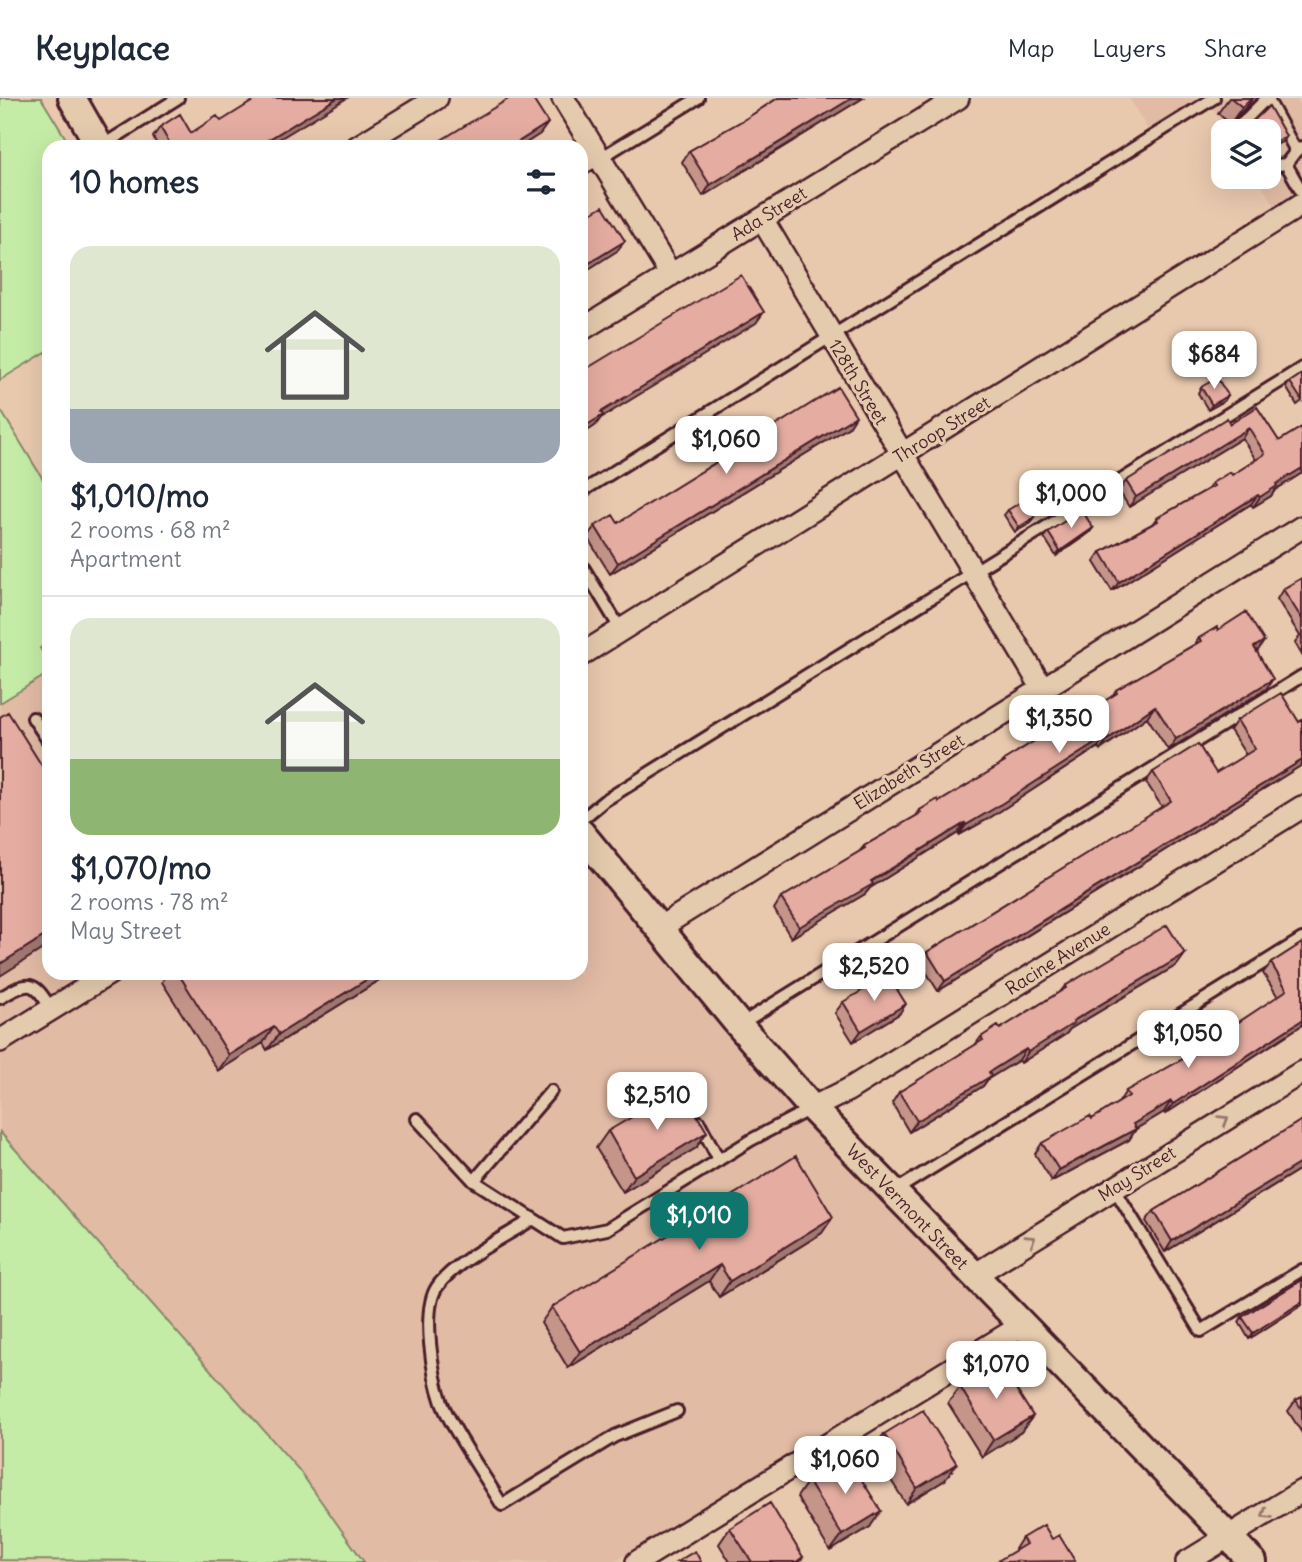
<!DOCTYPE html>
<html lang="en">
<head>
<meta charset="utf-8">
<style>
  body { margin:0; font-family:Delius,sans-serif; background:#f2f2f3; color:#1f2937; height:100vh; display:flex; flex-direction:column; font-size:26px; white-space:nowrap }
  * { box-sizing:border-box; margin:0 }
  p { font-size:23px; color:#747a83 }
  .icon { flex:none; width:38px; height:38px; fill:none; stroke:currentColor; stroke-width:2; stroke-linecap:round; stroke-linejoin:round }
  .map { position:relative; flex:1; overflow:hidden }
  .side { position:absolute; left:42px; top:42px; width:546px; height:840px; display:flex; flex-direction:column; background:#fff; border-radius:21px; box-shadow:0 7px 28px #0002 }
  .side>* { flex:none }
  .controls { position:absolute; left:1211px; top:21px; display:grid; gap:14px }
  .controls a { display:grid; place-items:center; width:70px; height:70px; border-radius:14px; background:#fff; box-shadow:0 7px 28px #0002; font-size:35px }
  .price { position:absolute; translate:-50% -60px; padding:0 16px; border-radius:14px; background:#fff; color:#222; font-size:23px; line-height:46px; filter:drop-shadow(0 2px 4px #0008) }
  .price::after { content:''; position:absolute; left:50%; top:42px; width:21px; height:16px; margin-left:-10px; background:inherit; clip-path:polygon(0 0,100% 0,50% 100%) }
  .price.on { background:#0f766e; color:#fff }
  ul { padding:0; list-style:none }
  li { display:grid; align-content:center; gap:14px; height:371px; padding:0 28px }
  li+li { border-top:2px solid #e0e1e3 }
  li span { display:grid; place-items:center; height:217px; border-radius:21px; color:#555 }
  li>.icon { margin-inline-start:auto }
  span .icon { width:126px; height:126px; fill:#fffc; stroke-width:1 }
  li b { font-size:30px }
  h2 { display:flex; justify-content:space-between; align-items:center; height:84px; padding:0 28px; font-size:30px }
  header { display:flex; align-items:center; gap:42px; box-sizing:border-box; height:98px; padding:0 35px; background:#fff; border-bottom:2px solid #e0e1e3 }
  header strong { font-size:33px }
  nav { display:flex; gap:38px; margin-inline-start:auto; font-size:24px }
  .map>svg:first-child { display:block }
  .built { fill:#e2bba5 }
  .green { fill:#c5eca7; stroke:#888669; stroke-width:2 }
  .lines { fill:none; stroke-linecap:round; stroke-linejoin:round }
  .service-casing { stroke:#4a1f2b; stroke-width:16 }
  .minor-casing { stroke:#4a1f2b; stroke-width:26 }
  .tertiary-casing { stroke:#4a1f2b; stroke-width:32 }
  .service { stroke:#e5cbad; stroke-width:10 }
  .minor { stroke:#e5cbad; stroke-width:21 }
  .tertiary { stroke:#e5cbad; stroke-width:26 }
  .wall { fill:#c5958a; stroke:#4a1f2b; stroke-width:2 }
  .shaded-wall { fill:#a07971; stroke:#4a1f2b; stroke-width:2 }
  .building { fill:#e5ada1; stroke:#4a1f2b; stroke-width:2 }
  .oneway { stroke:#98756c }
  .labels { text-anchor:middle; stroke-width:6; stroke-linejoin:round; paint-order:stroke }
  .street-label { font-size:18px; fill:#4a1f2b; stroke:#e5cbad }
</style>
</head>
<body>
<header>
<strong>Keyplace</strong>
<nav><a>Map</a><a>Layers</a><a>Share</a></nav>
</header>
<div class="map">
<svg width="1302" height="1464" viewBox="0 0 1302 1464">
  <rect width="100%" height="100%" fill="#e9c9ae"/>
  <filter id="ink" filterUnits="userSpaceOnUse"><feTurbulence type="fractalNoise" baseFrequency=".0143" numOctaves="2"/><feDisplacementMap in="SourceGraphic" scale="14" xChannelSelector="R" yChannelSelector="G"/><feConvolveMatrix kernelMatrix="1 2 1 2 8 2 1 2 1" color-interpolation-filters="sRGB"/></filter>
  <g filter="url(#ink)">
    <path class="built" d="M1129 0H1296L1302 10V109L1283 121 1256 79H1269V33H1228L1211 8 1154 42Z
      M49 575V875H581V732L736 921 1015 1217 614 1464H364L299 1372 0 1034V605Z"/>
    <path class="green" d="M0 0H41L71 49H49V252L0 282Z
      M0 311 49 391V545L40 550 49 564V575L0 605Z
      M0 1034 299 1372 364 1464 0 1462Z"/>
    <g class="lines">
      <g class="service-casing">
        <path id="service" d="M1267 0 1296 53 1302 49
          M1234 33 1267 0
          M100 49 178 0
          M1296 53 1286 66 1302 94
          M1269 68 1286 66
          M581 72 698 0
          M581 394 1214 0
          M581 466 621 532
          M33 620 49 644
          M581 722 604 703 1302 270
          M0 900C29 882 34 882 51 911
          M739 927 1302 578
          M417 1021 474 1083 563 1140 607 1131 751 1042 812 1010
          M699 1024 719 1062
          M474 1083 551 993
          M1114 1090 1201 1233 1302 1172
          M893 1094 1302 841
          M533 1121C505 1139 455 1163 437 1189 421 1213 433 1279 442 1305 454 1335 485 1378 502 1407L615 1338 677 1313"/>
      </g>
      <g class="minor-casing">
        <path id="minor" d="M563 0 671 177
          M357 49 437 0
          M762 121 1043 591
          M581 232 958 0
          M581 557 1302 106
          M659 830 1302 429
          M0 943 110 875
          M812 1010 848 992 1302 709
          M973 1178 1302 974
          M637 1464 1021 1228
          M1187 1464 1302 1393"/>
      </g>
      <g class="tertiary-casing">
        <path id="tertiary" d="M72 0 100 49
          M581 735 739 927 812 1010 1253 1464"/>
      </g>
      <use href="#service" class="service"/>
      <use href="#minor" class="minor"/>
      <use href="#tertiary" class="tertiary"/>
    </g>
    <path class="wall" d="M778 0H863L703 98 682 64 689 53 747 20Z
      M1229 0H1253L1246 9 1230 26 1218 15Z
      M221 23 266 49H158L153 39 160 29 191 35Z
      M1302 276V303L1297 307 1286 289 1290 284Z
      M1201 289 1228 297 1224 303 1208 312 1198 295Z
      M1257 309 1279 343 1302 329V375L1275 392 1271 398 1253 409 1251 406 1112 493 1094 464 1101 454 1152 426 1157 420 1208 391 1212 385 1232 377 1256 362 1242 340 1129 409 1119 393 1126 383 1230 326Z
      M849 329 610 476 587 439 595 428 618 425Z
      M1008 412 1031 425 1015 434 1004 417Z
      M1093 430 1089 435 1056 458 1044 439 1048 434Z
      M1302 480V557L1295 545 1300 538 1277 501 1283 491Z
      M1218 532 1264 543 1257 553 1266 591 1168 652 1147 619 1100 652 1098 649 988 721 959 737 958 735 870 790 865 796 791 840 774 811 781 800 859 754 864 748 916 718 920 712 939 704 1001 667 1004 662 1079 619 1111 600 1116 592 1195 546 1199 540Z
      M1237 622 1299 624 1302 622V667L938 893 920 864 927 854 1162 709 1146 684 1153 674 1216 675 1246 657 1230 632Z
      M1302 845V927L1165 1016 1164 1014 1136 1031 1129 1042 1052 1083 1035 1056 1042 1045 1092 1021 1119 1004 1126 993 1183 961 1278 899 1263 875 1271 865Z
      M1185 856 1177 867 1070 931 1066 936 1021 965 1019 962 988 981 983 988 909 1034 892 1005 899 994 975 947 981 939 1000 931 1061 893 1065 888Z
      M168 875H391L267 952 263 945 218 973 162 884Z
      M843 904 899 916 853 944 835 915Z
      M1302 1022V1070L1165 1154 1146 1123 1154 1113Z
      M608 1033 696 1050 623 1094 596 1050Z
      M822 1135 719 1199 709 1183 568 1270 541 1225 552 1209Z
      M1302 1182V1207L1249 1241 1239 1224 1242 1219Z
      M960 1289 1033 1318 1021 1334 982 1359 948 1305Z
      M1302 1299V1335L1288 1313 1296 1302Z
      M884 1336 945 1382 906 1406 872 1352Z
      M808 1383 870 1429 830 1453 797 1399Z
      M730 1430 803 1459 800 1464H730L719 1446Z
      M1022 1440 1052 1441 1016 1452 1015 1451Z"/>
    <path class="shaded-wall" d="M337 0H347L266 49H256Z
      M852 0H863L703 98 710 87Z
      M1250 0H1253L1246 9 1230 26 1242 9Z
      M548 25 540 36 520 49H510Z
      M1286 38 1282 44 1272 49 1269 48V42Z
      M625 143 617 153 581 176V170Z
      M764 214 756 225 601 320 595 328 581 337V333L584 329 601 314Z
      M1228 297 1224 303 1208 312 1212 307Z
      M856 318 849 329 610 476 618 465Z
      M1249 330 1242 340 1129 409 1136 399Z
      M1302 370V375L1275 392 1271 398 1253 409 1260 399 1276 386Z
      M1258 397 1251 406 1112 493 1119 484Z
      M1035 419 1031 425 1015 434 1019 429Z
      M1093 430 1089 435 1056 458 1060 453Z
      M588 483 581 494V488Z
      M1264 543 1257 554 1254 549Z
      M1273 581 1266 591 1168 652 1176 641Z
      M1155 608 1147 619 1100 652 1107 642Z
      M1105 639 1098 649 988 721 959 737 966 727Z
      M1302 662V667L938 893 945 883Z
      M965 725 958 735 870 790 865 796 791 840 799 829Z
      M49 835V847L0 878V866Z
      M1185 856 1177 867 1070 931 1066 936 1021 965 1028 954 1073 923Z
      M377 875H391L267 952 279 936Z
      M906 906 899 916 853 944 861 933Z
      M1302 922V927L1165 1016 1173 1006Z
      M274 929 263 945 218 973 229 957Z
      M1026 951 1019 962 988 981 983 988 909 1034 917 1023 989 974Z
      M1171 1003 1164 1014 1126 1037 1133 1026Z
      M1136 1031 1129 1042 1052 1083 1059 1072Z
      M707 1034 696 1050 623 1094 634 1078Z
      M1302 1064V1070L1165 1154 1172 1143Z
      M833 1119 822 1135 719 1199 730 1183Z
      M720 1167 709 1183 568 1270 580 1254Z
      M1302 1204V1207L1249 1241 1253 1235Z
      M1033 1318 1021 1334 982 1359 993 1342Z
      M957 1366 945 1382 906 1406 917 1390Z
      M881 1413 870 1429 830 1453 842 1437Z"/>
    <path class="building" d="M258 0H337L256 49H172L160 29 180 16 191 35 217 18 221 23Z
      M510 0H532L548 25 510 49H430Z
      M778 0H852L710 87 689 53 747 20Z
      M1231 0H1251L1242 9Z
      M1269 8 1286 38 1276 44 1269 42V33H1248L1246 30Z
      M603 108 625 143 581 170V121Z
      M741 177 764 214 601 314 603 317 584 329 582 326 581 327V274Z
      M1302 276V300L1301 301 1290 284Z
      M1217 280 1228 297 1212 307 1201 289Z
      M838 289 856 318 618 465 595 428 613 417 618 425Z
      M1257 309 1279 343 1302 329V370L1276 386 1277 388 1260 399 1258 397 1119 484 1101 454 1158 423 1157 420 1214 388 1212 385 1230 374 1232 377 1265 356 1249 330 1136 399 1126 383 1227 320 1230 326Z
      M1024 402 1035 419 1019 429 1008 412Z
      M1082 412 1093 430 1060 453 1048 434Z
      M581 472 588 483 581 488Z
      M1302 480V521L1283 491Z
      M1246 514 1264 543 1254 549 1273 581 1176 641 1155 608 1107 642 1105 639 995 710 966 727 965 725 871 783 873 786 799 829 781 800 865 750 864 748 921 715 920 712 938 701 939 704 1005 664 1004 662 1077 616 1079 619 1117 595 1116 592 1201 543 1199 540 1217 529 1218 532Z
      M1281 595 1299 624 1302 622V662L945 883 927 854 1171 703 1153 674 1198 646 1216 675 1255 651 1237 622Z
      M8 614 49 679V835L0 866V619Z
      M1167 827 1185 856 1073 923 1074 925 1028 954 1026 951 989 974 991 978 917 1023 899 994 983 942 981 939 998 928 1000 931 1066 890 1065 888Z
      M1302 845V922L1173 1006 1171 1003 1133 1026 1136 1031 1059 1072 1042 1045 1090 1018 1092 1021 1129 998 1126 993 1183 961 1287 892 1271 865Z
      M178 875H377L279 936 274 929 229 957Z
      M888 877 906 906 861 933 843 904Z
      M681 990 707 1034 634 1078 608 1033Z
      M1302 1022V1064L1172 1143 1154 1113Z
      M796 1058 833 1119 730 1183 720 1167 580 1254 552 1209Z
      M1302 1182V1204L1253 1235 1242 1219Z
      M999 1264 1033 1318 993 1342 960 1289Z
      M1302 1299V1312L1296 1302Z
      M923 1312 957 1366 917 1390 884 1336Z
      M847 1358 881 1413 842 1437 808 1383Z
      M770 1405 803 1459 796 1464H752L730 1430Z
      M1044 1427 1052 1441 1059 1437 1075 1463 996 1464 1026 1446 1022 1440Z
      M695 1453 701 1464H677Z"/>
    <defs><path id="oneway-chevron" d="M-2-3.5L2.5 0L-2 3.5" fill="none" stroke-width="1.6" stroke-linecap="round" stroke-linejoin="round" transform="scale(1.75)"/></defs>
    <g class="oneway">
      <use href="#oneway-chevron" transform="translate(1224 1022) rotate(-32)"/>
      <use href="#oneway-chevron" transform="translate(1031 1142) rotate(-32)"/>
      <use href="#oneway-chevron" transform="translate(1266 1416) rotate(148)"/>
    </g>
  </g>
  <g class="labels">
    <g class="street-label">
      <text transform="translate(769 116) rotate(-32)" y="6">Ada Street</text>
      <text transform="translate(858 284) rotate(59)" y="6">128th Street</text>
      <text transform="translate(942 332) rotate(-32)" y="6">Throop Street</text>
      <text transform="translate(909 674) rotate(-32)" y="6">Elizabeth Street</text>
      <text transform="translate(1058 861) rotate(-32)" y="6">Racine Avenue</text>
      <text transform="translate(1137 1076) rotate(-32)" y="6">May Street</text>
      <text transform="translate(907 1109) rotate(46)" y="6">West Vermont Street</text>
    </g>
  </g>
</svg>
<div class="controls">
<a><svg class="icon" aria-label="layers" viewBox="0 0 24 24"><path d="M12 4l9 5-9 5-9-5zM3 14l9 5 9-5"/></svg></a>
</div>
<b class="price" style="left:1214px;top:293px">$684</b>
<b class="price" style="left:726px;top:378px">$1,060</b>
<b class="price" style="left:1071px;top:432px">$1,000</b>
<b class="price" style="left:1059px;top:657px">$1,350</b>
<b class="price" style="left:874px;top:905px">$2,520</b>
<b class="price" style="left:1188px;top:972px">$1,050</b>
<b class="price" style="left:657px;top:1034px">$2,510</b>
<b class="price on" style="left:699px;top:1154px">$1,010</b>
<b class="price" style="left:996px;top:1303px">$1,070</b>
<b class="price" style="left:845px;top:1398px">$1,060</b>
<section class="side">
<h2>10 homes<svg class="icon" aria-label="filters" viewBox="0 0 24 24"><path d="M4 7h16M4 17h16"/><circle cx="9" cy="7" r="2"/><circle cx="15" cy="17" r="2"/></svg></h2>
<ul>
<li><span style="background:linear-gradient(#dfe7d0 75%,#9aa5b1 0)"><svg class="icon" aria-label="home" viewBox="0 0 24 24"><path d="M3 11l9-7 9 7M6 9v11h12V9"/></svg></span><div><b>$1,010/mo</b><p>2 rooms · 68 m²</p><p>Apartment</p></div></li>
<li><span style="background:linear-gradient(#dfe7d0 65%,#8fb573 0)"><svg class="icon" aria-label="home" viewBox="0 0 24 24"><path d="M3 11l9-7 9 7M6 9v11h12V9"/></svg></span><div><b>$1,070/mo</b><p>2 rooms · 78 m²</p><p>May Street</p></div></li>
</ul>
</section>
</div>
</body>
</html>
